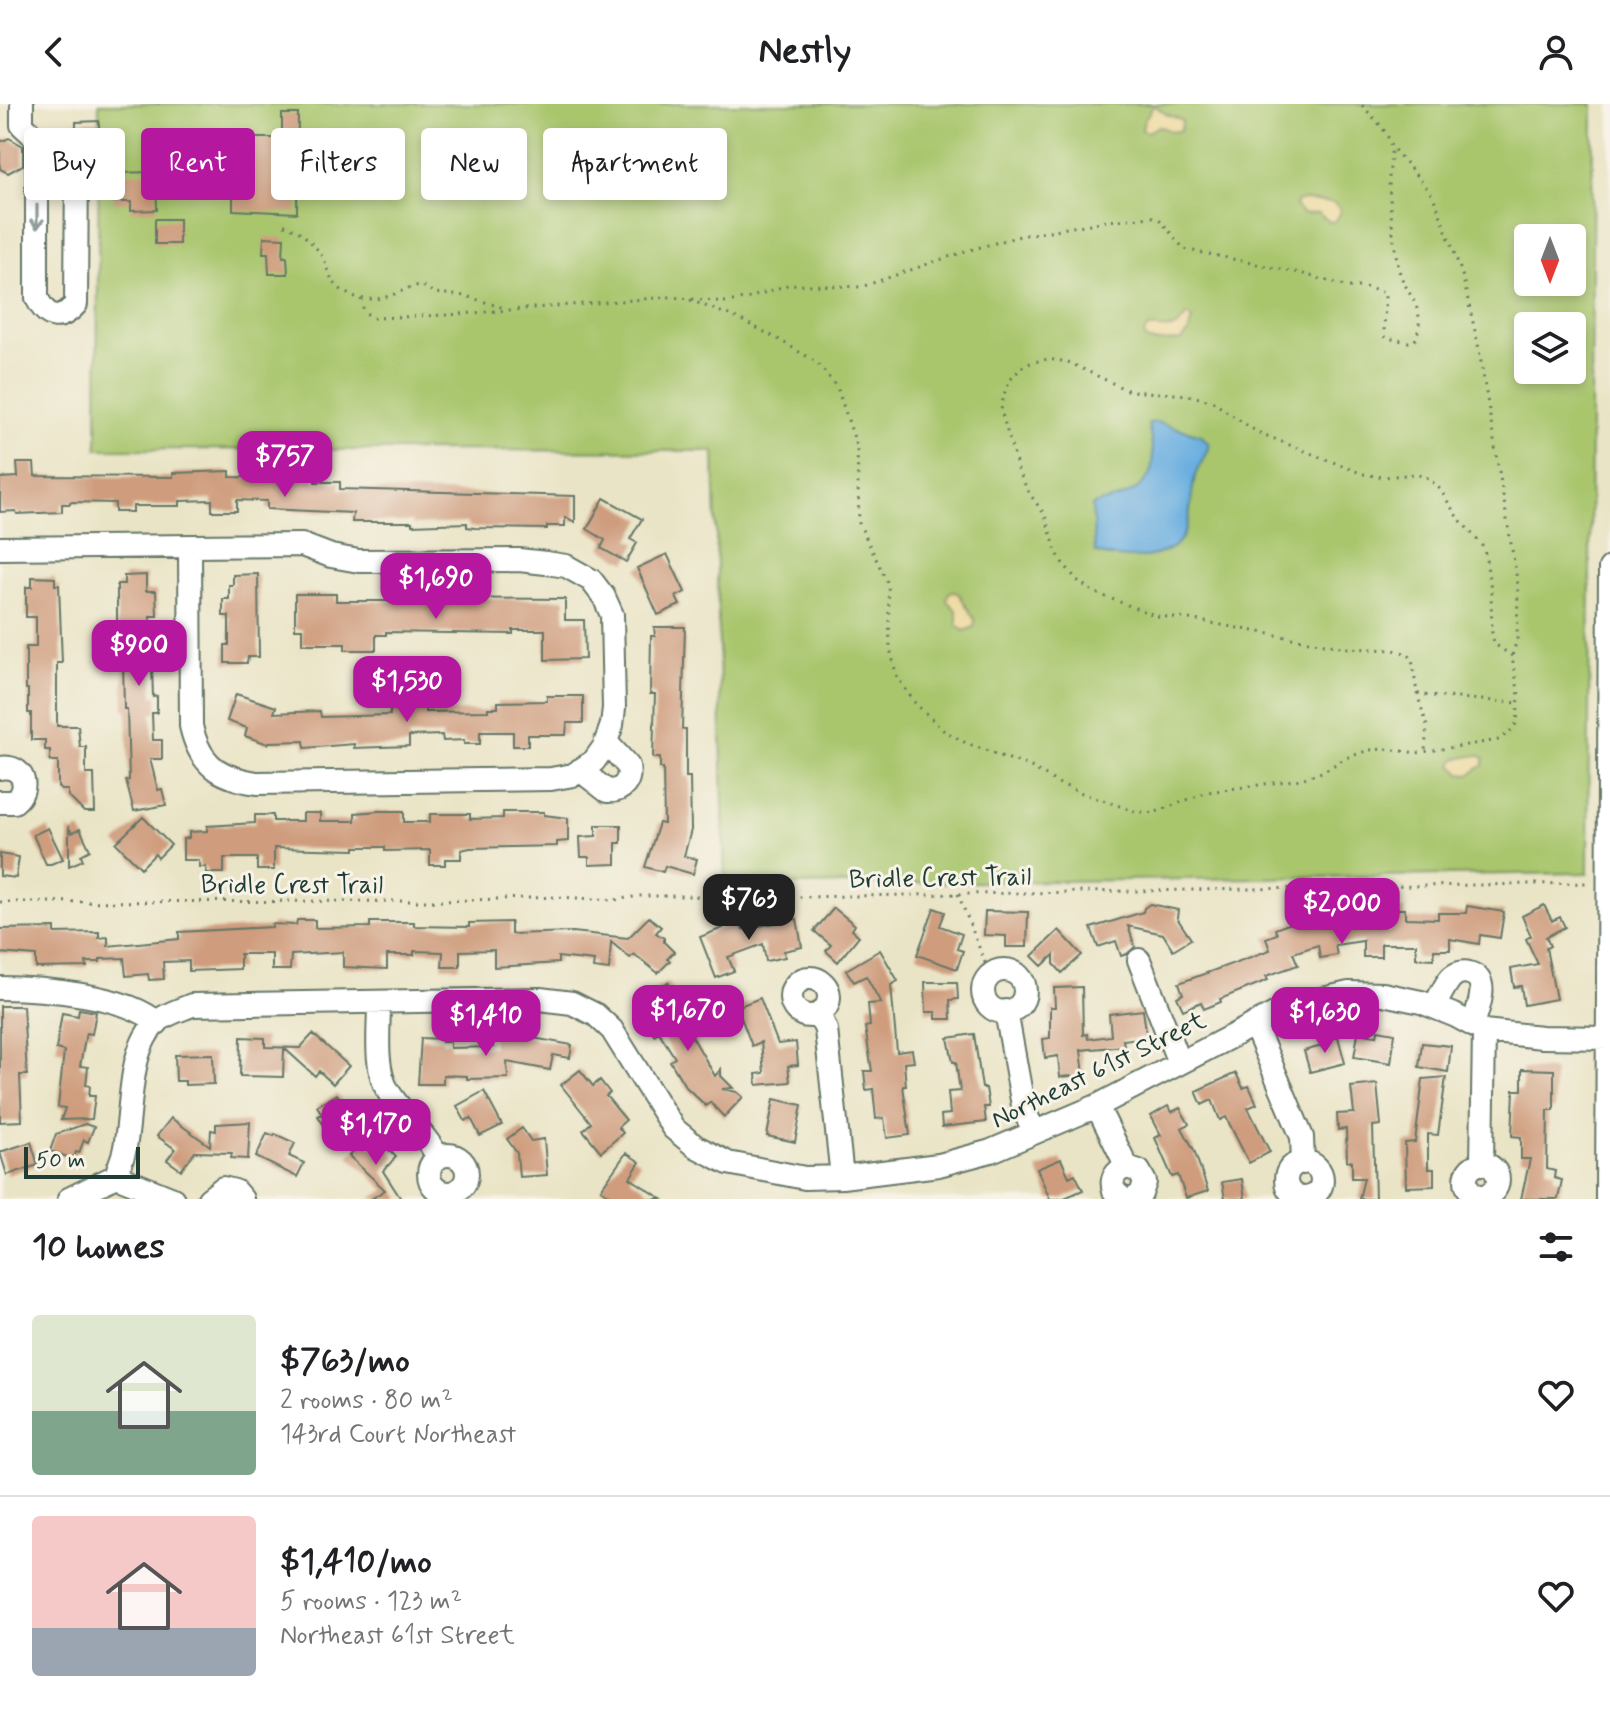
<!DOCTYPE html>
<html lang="en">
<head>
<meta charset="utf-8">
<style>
  body { margin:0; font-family:Mynerve,sans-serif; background:#f2f2f2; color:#202124; height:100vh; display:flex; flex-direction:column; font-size:30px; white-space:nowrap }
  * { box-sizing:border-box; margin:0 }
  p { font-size:26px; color:#757577 }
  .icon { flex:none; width:44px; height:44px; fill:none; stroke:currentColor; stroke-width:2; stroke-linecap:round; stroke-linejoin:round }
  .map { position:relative; height:1095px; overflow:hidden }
  .details { display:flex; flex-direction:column; background:#fff; flex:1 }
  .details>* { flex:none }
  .top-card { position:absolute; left:24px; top:24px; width:800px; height:72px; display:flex; gap:16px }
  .needle { width:52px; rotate:180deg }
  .controls { position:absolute; left:1514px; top:120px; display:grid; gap:16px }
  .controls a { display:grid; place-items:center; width:72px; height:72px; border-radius:8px; background:#fff; box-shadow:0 4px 12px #0003; font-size:40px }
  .scale { position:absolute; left:24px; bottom:20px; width:116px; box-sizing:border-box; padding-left:8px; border:4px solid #1f3d34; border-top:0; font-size:22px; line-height:28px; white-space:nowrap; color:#1f3d34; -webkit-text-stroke:6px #f7f3e8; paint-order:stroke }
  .price { position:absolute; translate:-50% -68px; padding:0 18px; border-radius:16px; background:#b5179e; color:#fff; font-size:26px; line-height:52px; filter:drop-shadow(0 2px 4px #0008) }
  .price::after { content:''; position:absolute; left:50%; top:48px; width:24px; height:18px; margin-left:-12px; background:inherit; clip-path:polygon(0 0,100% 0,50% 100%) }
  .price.active { background:#222; color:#fff }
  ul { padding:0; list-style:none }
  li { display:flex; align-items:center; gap:24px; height:200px; padding:0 32px }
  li+li { border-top:2px solid #e0e0e0 }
  li span { display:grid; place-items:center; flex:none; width:224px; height:160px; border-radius:8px; color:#555 }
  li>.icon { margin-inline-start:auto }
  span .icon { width:96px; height:96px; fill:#fffc; stroke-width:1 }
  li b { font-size:34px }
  h2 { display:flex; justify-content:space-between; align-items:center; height:96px; padding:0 32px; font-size:34px }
  .pill { padding:0 28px; border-radius:8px; background:#fff; box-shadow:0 4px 12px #0003; font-size:28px; line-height:72px }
  .pill.active { background:#b5179e; color:#fff }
  header { display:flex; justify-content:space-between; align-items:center; height:104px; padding:0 32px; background:#fff; font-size:36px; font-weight:700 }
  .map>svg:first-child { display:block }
  .green { fill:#a9c66d; stroke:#648250; stroke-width:2; fill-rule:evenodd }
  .sand { fill:#eeda9e; stroke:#868c69; stroke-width:2 }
  .water { fill:#6aafe0; stroke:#44768a; stroke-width:2 }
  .building { fill:#cf9d7e }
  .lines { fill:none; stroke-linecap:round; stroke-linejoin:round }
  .minor-casing { stroke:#667767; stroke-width:26 }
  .path { stroke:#667767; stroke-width:3; stroke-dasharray:2 6; stroke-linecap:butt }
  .minor { stroke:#fff; stroke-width:22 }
  .oneway { stroke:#8f9e9a }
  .labels { text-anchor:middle; stroke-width:6; stroke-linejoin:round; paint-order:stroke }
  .street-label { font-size:26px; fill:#1f3d34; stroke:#f7f3e8 }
</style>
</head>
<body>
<header><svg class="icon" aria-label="back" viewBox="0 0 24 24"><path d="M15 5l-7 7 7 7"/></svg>Nestly<svg class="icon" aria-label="person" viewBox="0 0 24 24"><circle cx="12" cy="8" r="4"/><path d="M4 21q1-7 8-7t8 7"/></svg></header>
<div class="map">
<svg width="1610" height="1095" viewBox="0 0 1610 1095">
  <rect width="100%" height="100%" fill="#f7f3e8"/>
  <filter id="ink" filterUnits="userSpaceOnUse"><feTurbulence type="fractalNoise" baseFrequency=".0125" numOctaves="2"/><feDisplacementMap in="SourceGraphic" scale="16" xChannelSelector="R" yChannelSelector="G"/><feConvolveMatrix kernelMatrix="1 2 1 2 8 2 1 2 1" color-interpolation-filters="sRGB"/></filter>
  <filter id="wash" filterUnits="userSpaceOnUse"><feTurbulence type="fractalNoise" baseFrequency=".006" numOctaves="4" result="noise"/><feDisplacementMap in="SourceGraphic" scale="32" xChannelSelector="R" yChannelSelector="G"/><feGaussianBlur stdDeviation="1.8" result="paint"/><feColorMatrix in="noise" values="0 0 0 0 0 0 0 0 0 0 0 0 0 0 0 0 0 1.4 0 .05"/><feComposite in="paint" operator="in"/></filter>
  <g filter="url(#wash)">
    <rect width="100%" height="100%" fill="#eae4c6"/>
    <path class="green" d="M99 0H1593L1588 769 725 782 714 347 97 345ZM1528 134H1572V178H1528ZM1528 222H1572V266H1528Z"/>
    <path class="sand" d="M1154 1 1166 10 1182 16 1181 26 1173 28 1159 22 1148 28 1142 26 1144 16Z
      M1303 96 1334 99 1339 104 1340 110 1335 117 1330 118 1318 109 1303 110 1295 103 1297 98Z
      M1187 211 1192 215 1188 230 1180 237 1154 238 1146 236 1144 229 1148 224C1169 222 1172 232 1187 211Z
      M952 487 959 490 975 516 974 523 964 527 957 521V507L947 497 948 490Z
      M1478 651 1484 654V661L1469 671 1461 670 1452 661 1455 655Z"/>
    <path class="water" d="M1156 318 1201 331 1209 340C1207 352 1198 361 1195 374 1190 391 1192 411 1185 428 1173 458 1119 458 1095 448L1092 402C1100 397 1112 397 1122 393 1161 376 1154 353 1148 319Z"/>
    <g id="blocks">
      <path class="building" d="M282 10H298L297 109 233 106V34H282Z
        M99 17V34L84 35V31H76V18Z
        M9 34 23 42V61L8 69 0 65V38Z
        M156 68 157 106 131 107V98H114L113 69Z
        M155 115H179V140H155Z
        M264 133 284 134 283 153H287L288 170H269L268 149H263Z
        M17 359H34L35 372 173 373V369L230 367V373L315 374V378H340V385L575 392V418L565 413V422H547V425L475 424 467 423V419L412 421V418H352L353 409 267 405V397L237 396V407H212V396L180 397V402H133V408H115V399L70 398V400H62V408L17 410 16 407 0 408V374L18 373Z
        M604 394 642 415 630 435 637 439 626 458 601 444 605 436 587 425Z
        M667 450 685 488 676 493 680 501 658 511 637 464Z
        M258 470 259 553H248L247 559H225V541H229V512H223V495H229V481H233V471Z
        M146 471V487H156L157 512H150V541H159V561H152L153 593 157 592V609H152L153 636H162V655H150L158 686 162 685 166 701 134 707 126 677 129 676 127 605H124L123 555H120L119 544 117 542V480H124V472Z
        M32 473 55 474V481H59L62 559H57V622H78L80 643H86V670H94L95 708H84L68 692V686H62L58 683V657H50V646H45V636H31V609H28V585H26V543H36V513H26V483H32Z
        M295 490H336V497H403V494L565 495V516H584L585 555 545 556V526H513V530L386 528V531H376V546H345V540H302V525H295Z
        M654 523H685L682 625H686V673H690L691 726 684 752 697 755 693 770 665 762 663 768 645 763 659 719 664 720 663 664H660V654H653L655 590H650L651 532H655Z
        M236 590 276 603 274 609 320 607 321 613 390 611V604H425V608L488 607V604H498V598L547 597V592H583V619H567L566 631H528V642H513V628H480V640H464V636L443 637 442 631 409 632V642L354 644V640L305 644 304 637 269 638 268 640 245 632 247 624 227 617Z
        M379 707H404V718H430V710H470V715L503 714V708H544V711L568 714V737L557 738V742L470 744 461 746V755H445V761H430V746L385 747V743H355V746L274 744V766H257V754H224V769H206V763H199V756H183V735L189 734V728L207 727V722L255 719V711H273V717H303V709H320V717H355V709Z
        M143 713 171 741 158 754 155 750 141 764 116 739Z
        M596 721H621V739H616V760L589 761V753H581L580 733 596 732Z
        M48 724 63 755 51 760H46L33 731Z
        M69 724 72 729 80 725 90 746 81 751 83 756 69 762Z
        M0 750 19 753 16 774 0 772Z
        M1150 800 1178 806 1177 814 1191 835 1173 846 1163 830 1128 822 1135 843 1127 850 1121 852 1116 837 1098 843 1091 824 1143 808 1144 804Z
        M1544 801 1552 817 1560 813 1565 823 1546 833 1550 842 1546 844 1556 895 1524 901 1521 882 1514 883 1511 865 1538 860 1526 835 1531 832 1522 812Z
        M1467 802 1504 808 1500 834 1480 831 1479 840 1450 835V846H1434V855L1416 854V840H1381V853H1363V837L1335 841 1337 851 1320 854 1318 841 1293 849 1298 861 1266 872 1268 876 1220 895 1221 898 1204 905 1201 898 1183 906 1177 893 1183 890 1179 879 1270 846 1266 834 1277 830 1275 825 1296 817 1297 820 1362 810 1388 809V805H1405V814L1438 815V809H1466Z
        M834 804 855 821 852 826 859 832 838 858 826 847 831 841 814 827Z
        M934 804 945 808 940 822 962 830 957 845 963 847 957 865 917 851Z
        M985 807 1028 808 1027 843H1006V832L984 831Z
        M738 812 743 825 797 815 802 843 784 847 785 853 766 857 763 840 728 853 734 867 716 874 700 833 723 824 721 818Z
        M649 813 661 823 656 829 664 834V838L674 848 667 855 670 857 658 869 634 850 630 854 611 838 609 866 593 864 594 857 558 853V859L494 863V846L460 847V863H442L443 848 414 847V851H387V865L343 863V848L291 851 290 866H272V850H240V865L189 867V857L163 858 164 875 149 876 148 870 126 872 124 854 100 855V858H86L87 863 36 864V852L0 849V825L55 824V829L99 828V834L108 833V842L179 835V828L272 823V820L296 821 297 816H315V824L370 823V818H414V822L469 823V819L511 818V830L573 828 628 834Z
        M1059 826 1082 851 1062 869 1054 860V851L1042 862 1032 852Z
        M880 846 898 877 891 881 897 948 912 946 914 958 904 959 906 982H903L910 1031 887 1034 884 1014 876 1015 873 985 866 986 864 967H872L865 923 870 922 868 900 881 899 866 872 854 878 846 866Z
        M668 878 683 905 678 908 715 972 721 965V972L733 984 722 985 737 988 743 993 724 1013 710 998 706 1002 685 982 670 957 675 954 659 928 654 931 646 915 656 909 645 890Z
        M925 878H957L958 895 950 896 951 915H936V908H926Z
        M1082 883 1083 931 1087 930 1088 935 1111 932 1109 910 1143 906 1147 933 1123 936 1124 942 1081 946 1084 971 1060 973 1058 952 1045 954 1043 935 1050 934V903H1055L1054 884Z
        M760 894 778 940 796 938 798 961 788 962 790 978 757 981 756 970 764 969 761 938 752 942 737 903Z
        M0 902H23L27 971H20L22 1017 0 1018Z
        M79 905 96 908 92 930 86 929 80 962 88 963 86 981 90 982 89 992H95L92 1015 61 1016 65 1004 58 1003 64 947 56 945 62 909 78 912Z
        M1378 926 1395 929 1391 959 1354 953 1358 929 1377 932Z
        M313 930 349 962 333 980 319 967 315 972 284 944 283 973 240 972 241 933 265 934V943L300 944Z
        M492 930H511L572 941 570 954 553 951 550 966 507 958 508 974 467 975V972L443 971V980H418L421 934 442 935V938H450V944L493 943Z
        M974 930 982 984H986L989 1003H984L986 1018 942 1023 941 1011 950 1010 948 988 960 987 956 958H953L948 934Z
        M1338 933 1345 959 1310 968 1304 947 1322 942 1321 938Z
        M1422 939 1451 942 1448 968 1419 963Z
        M213 950 214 980 185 981V977H176L175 951Z
        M1522 965 1554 966V1006H1548L1547 1065 1555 1067 1554 1074 1562 1076 1558 1095H1521L1530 1055H1521V1033L1512 1032 1514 986H1522Z
        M580 966 593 982 600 976 610 989 606 992 626 1016 618 1023 623 1029 601 1048 583 1026 591 1019 561 981Z
        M1236 969 1243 984 1249 982 1257 1000 1248 1004 1270 1048 1249 1059 1226 1013 1220 1016 1212 996 1202 1001 1196 987Z
        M1446 973 1438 1031 1428 1030V1065H1434V1082L1406 1083 1405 1039 1415 1038 1423 975Z
        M1377 980 1381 1021 1373 1022 1375 1095H1359L1364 1074H1352V1057H1347L1346 1025 1338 1026 1337 1010 1354 1009 1351 983Z
        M484 987 502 1021 480 1032 471 1014 465 1017 457 1002Z
        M337 990 345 1002 354 996 365 1014 332 1034 318 1012 322 1010 317 1002Z
        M774 995 802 1001 795 1038 767 1032Z
        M1168 1002 1172 1008 1180 1004 1189 1020 1182 1024 1194 1046 1208 1087 1186 1094 1178 1071 1172 1073 1155 1034 1161 1031 1151 1012Z
        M171 1014 210 1042 211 1026 216 1027V1020L250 1018 248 1055 231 1054 232 1049 195 1048 181 1066 167 1056 175 1045 157 1032Z
        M85 1020 94 1023 88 1038 84 1036 79 1049 76 1048 73 1055 50 1047 56 1030Z
        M522 1024 531 1037 544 1035 547 1071 519 1073 517 1049 507 1035Z
        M267 1029 274 1032 275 1030 295 1039 289 1052 304 1059 297 1073 256 1053Z
        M364 1035 378 1049 385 1042 396 1053 383 1067 401 1095H371L385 1086 349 1052Z
        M31 1038 38 1061 7 1071 0 1048Z
        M626 1049 640 1058 630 1074 662 1095H616L601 1085Z
        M1061 1055 1069 1073 1075 1070 1083 1086 1062 1095H1050L1037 1065Z
        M1242 1075 1245 1095H1225L1222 1078Z"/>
    </g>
  </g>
  <g filter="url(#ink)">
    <use href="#blocks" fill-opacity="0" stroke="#667767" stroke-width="2"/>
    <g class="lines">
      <g class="minor-casing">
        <path id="minor" d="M22 0V21L37 35 77 54 76 200C60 218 47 215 37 194V35
          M0 444 302 441 331 452 359 457 519 456 546 459 566 462 591 476 604 493 612 511 614 604 612 621 604 643 594 657 573 671 551 675 257 679C218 673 200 661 191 622L190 444
          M0 664C23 660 32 684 14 698H0
          M580 666 607 687C623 688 631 677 628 662L606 638
          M1139 856 1179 959
          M983 887a21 21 0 1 1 42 0a21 21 0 1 1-42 0Z
          M791 893a19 19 0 1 1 38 0a19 19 0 1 1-38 0Z
          M0 884C39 884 129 891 157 919
          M379 900C379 926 374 964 388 987 403 1011 425 1029 438 1053
          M1434 903C1439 894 1444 882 1451 874 1455 870 1462 867 1469 869 1492 875 1477 906 1473 921
          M1006 907 1024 1007 1035 1028
          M819 910 826 926 842 1073
          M1254 920 1302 1033 1303 1059
          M1097 1002 1127 1063
          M429 1070a19 19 0 1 1 38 0a19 19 0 1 1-38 0Z
          M1286 1076a18 18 0 1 1 36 0a18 18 0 1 1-36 0Z
          M1482 1059 1484 927
          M1466 1076a16 16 0 1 1 32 0a16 16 0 1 1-32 0Z
          M116 1072 173 1095
          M69 1095 116 1072C118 1064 122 1056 124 1048 133 1010 126 945 158 917 168 909 180 906 192 901L540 895 572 899 596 911 612 926 673 1024 695 1042 728 1059 805 1074 842 1073 939 1061 991 1047 1097 1002 1288 903 1349 889 1383 890 1421 898 1456 912 1484 927 1542 933 1608 934
          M209 1095 223 1084 235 1087 242 1095
          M1123 1095 1114 1087C1110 1075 1115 1067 1127 1063L1139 1067 1145 1078 1141 1090 1133 1095
          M1607 1095 1610 464"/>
      </g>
      <path class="path" d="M284 121C300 125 313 139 322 152 326 157 326 164 329 169 336 188 355 196 374 195 393 194 405 183 421 181L434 189 466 192 507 205
        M361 195 364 208 374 214 448 211 669 193 727 198 749 194 790 180 861 183 963 148 1020 132 1107 117 1153 113 1160 116 1184 145 1300 169 1349 183H1365L1385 189V192L1384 231 1386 234 1409 238 1415 236C1429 203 1404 191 1398 162 1393 135 1390 104 1389 76 1389 65 1393 51 1390 39 1387 25 1370 11 1361 0
        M690 196 739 215 778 235 816 258 837 283 857 343 859 419 888 480 890 544 897 573 915 599 943 626 966 639 1031 663 1058 679 1082 689 1134 707 1153 709 1208 688 1301 675 1322 668 1346 654 1369 646 1386 645 1417 649 1499 636 1513 625 1517 618 1519 592 1512 552 1517 536 1518 482 1478 240 1462 170 1436 99 1428 85 1391 42
        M1512 552 1496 541 1492 533 1491 484 1484 444 1456 411 1440 385 1428 374 1415 370 1383 373 1363 370 1257 328 1213 298 1189 291 1129 287 1068 258 1048 255 1034 258 1024 261 1011 275 1004 290 1001 306 1018 366 1029 389 1045 411 1056 447 1062 458 1077 476 1093 488 1157 512 1189 515 1346 544 1394 546 1408 550 1412 555 1417 589 1421 591 1519 599
        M1417 589 1427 622 1425 647
        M958 790 990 871
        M0 798 441 797 557 793 614 796 640 792H691L740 794 1588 779"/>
      <use href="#minor" class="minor"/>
    </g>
    <defs><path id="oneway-shaft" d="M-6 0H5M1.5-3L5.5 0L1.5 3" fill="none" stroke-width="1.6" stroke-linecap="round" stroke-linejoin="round" transform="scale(2)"/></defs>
    <use class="oneway" href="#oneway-shaft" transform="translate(37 113) rotate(90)"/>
  </g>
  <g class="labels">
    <g class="street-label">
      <text transform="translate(940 773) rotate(-1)" y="9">Bridle Crest Trail</text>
      <text x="292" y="789">Bridle Crest Trail</text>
      <text transform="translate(1098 965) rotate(-26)" y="9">Northeast 61st Street</text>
    </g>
  </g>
</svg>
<div class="controls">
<a><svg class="needle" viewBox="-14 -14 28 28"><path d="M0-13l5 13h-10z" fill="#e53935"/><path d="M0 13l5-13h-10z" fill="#757577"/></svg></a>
<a><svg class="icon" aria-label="layers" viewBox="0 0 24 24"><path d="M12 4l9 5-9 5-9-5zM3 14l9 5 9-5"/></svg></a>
</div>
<div class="scale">50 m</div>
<b class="price" style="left:285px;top:395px">$757</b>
<b class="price" style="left:436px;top:517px">$1,690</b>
<b class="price" style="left:139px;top:584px">$900</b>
<b class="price" style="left:407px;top:620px">$1,530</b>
<b class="price active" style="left:749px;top:838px">$763</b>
<b class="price" style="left:1342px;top:842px">$2,000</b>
<b class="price" style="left:688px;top:949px">$1,670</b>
<b class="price" style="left:1325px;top:951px">$1,630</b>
<b class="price" style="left:486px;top:954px">$1,410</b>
<b class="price" style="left:376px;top:1063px">$1,170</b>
<div class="top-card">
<a class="pill">Buy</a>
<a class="pill active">Rent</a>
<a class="pill">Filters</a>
<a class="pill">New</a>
<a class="pill">Apartment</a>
</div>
</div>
<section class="details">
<h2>10 homes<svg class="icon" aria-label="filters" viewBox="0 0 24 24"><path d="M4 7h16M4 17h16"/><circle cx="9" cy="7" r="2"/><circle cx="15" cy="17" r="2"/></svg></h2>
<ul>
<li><span style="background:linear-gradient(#dfe7d0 60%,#7fa58c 0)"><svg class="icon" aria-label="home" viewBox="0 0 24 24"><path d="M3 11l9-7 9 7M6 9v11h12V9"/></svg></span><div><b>$763/mo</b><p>2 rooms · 80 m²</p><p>143rd Court Northeast</p></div><svg class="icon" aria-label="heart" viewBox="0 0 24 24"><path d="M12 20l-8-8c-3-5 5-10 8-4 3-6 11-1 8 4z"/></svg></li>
<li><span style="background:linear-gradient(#f6c9c9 70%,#9aa5b1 0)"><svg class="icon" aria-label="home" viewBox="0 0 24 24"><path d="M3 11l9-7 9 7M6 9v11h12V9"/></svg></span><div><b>$1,410/mo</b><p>5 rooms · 123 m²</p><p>Northeast 61st Street</p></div><svg class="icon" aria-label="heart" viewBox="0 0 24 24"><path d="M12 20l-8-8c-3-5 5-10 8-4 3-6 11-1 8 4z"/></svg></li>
</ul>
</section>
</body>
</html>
